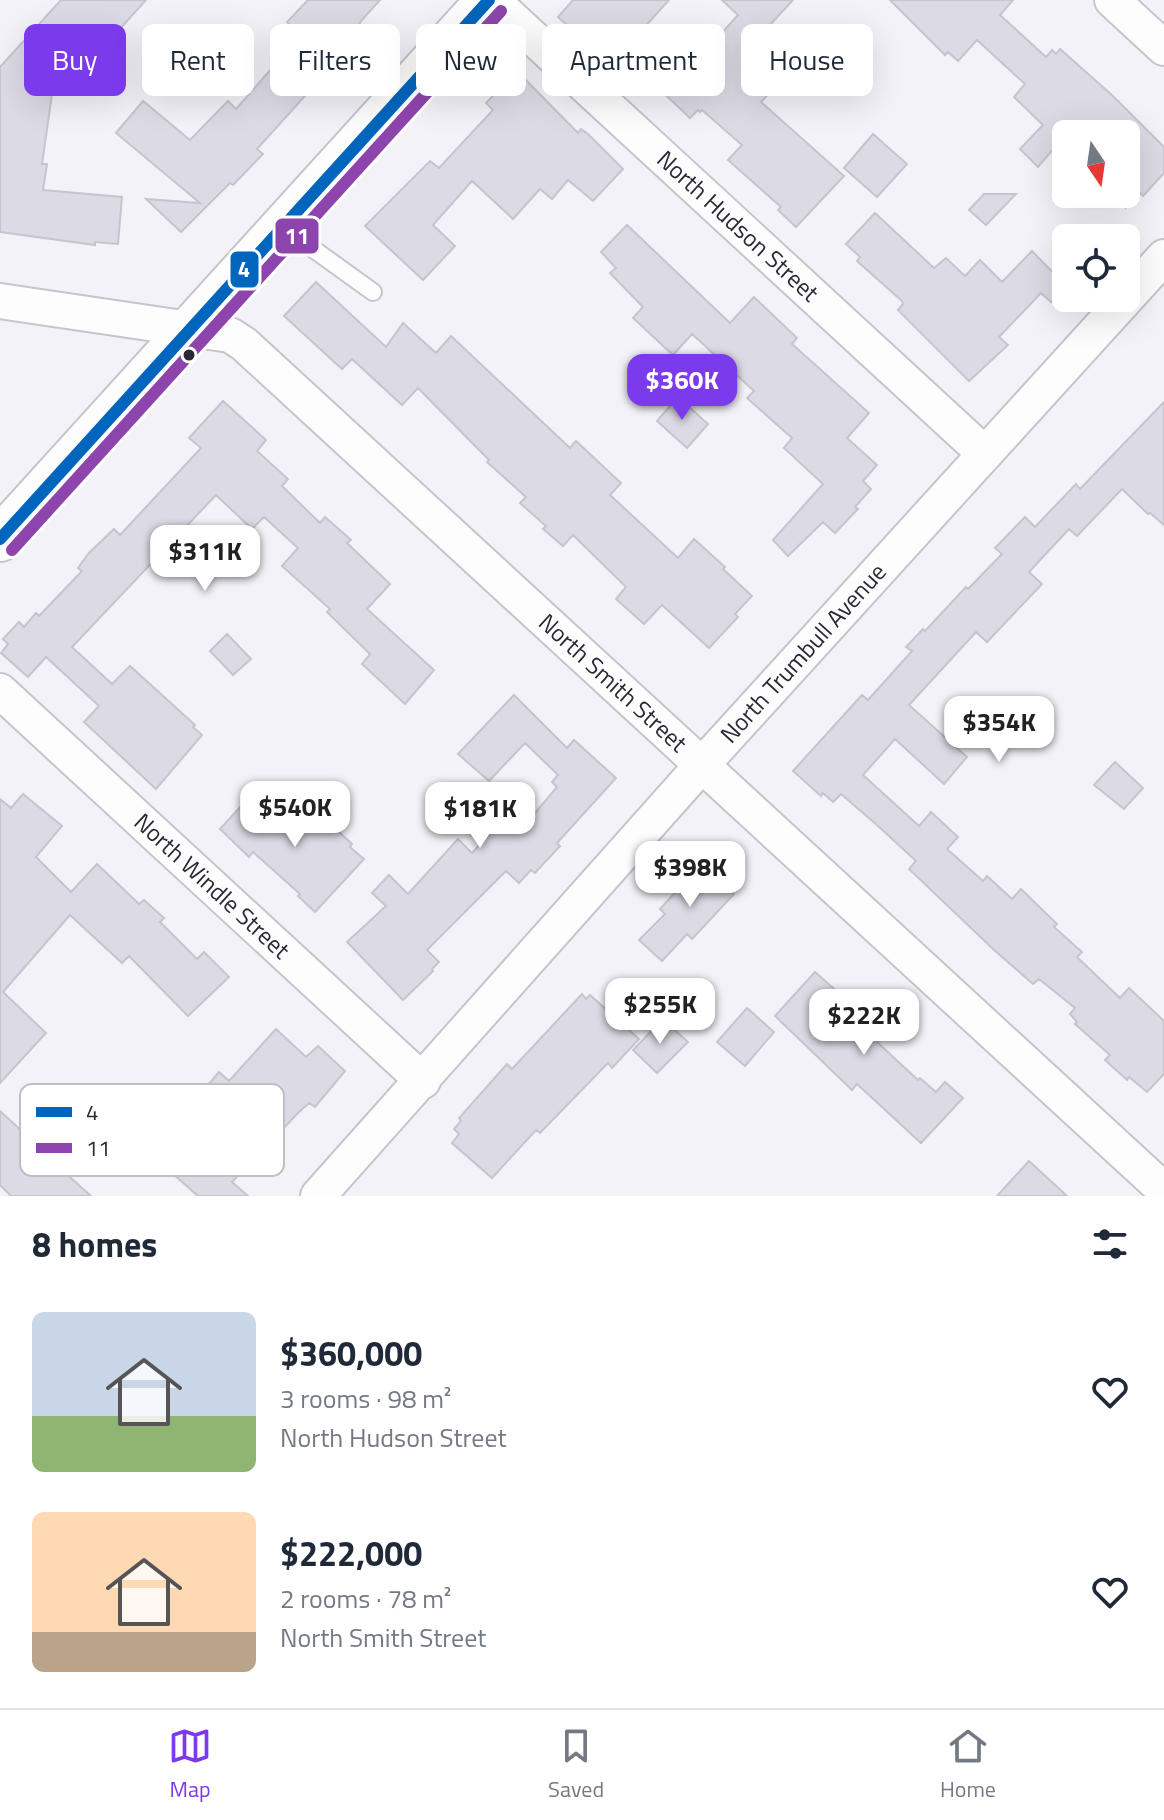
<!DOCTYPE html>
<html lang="en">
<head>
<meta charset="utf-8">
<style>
  body { margin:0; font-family:"Titillium Web",sans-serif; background:#f6f6f7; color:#1f2937; height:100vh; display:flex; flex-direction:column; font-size:30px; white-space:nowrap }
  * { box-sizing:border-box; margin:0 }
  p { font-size:26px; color:#747a83 }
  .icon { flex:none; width:44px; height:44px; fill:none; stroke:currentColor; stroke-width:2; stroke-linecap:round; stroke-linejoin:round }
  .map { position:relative; height:1196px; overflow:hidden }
  .drawer { display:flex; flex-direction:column; background:#fff; flex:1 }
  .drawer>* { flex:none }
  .hud { position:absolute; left:24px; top:24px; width:1116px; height:72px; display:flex; gap:16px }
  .needle { width:52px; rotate:167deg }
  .controls { position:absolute; left:1052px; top:120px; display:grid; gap:16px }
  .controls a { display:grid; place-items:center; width:88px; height:88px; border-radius:12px; background:#fff; box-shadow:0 8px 32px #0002; font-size:40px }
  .price { position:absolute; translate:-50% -68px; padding:0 18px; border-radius:16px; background:#fff; color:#222; font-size:26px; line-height:52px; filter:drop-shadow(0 2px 4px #0008) }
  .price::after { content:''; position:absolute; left:50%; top:48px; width:24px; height:18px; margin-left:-12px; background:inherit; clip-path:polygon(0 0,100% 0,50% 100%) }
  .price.on { background:#7c3aed; color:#fff }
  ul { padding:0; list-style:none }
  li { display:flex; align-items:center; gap:24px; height:200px; padding:0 32px }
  li span { display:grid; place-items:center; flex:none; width:224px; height:160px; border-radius:12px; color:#555 }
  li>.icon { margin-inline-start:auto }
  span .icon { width:96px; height:96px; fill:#fffc; stroke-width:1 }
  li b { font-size:34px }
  h2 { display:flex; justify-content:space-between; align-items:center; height:96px; padding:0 32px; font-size:34px }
  .pill { padding:0 28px; border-radius:12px; background:#fff; box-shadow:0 8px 32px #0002; font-size:28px; line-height:72px }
  .pill.on { background:#7c3aed; color:#fff }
  .dock { display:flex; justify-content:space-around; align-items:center; height:112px; border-top:2px solid #e0e1e3; background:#fff; font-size:22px; color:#747a83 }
  .dock a { display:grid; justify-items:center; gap:4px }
  .dock .on { color:#7c3aed }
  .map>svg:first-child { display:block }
  .building { fill:#dcdae5; stroke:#c6c4cd; stroke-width:2 }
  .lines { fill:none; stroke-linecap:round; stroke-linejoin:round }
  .lane-casing { stroke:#c6c4cd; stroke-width:20 }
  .street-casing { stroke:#c6c4cd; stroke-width:38 }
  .secondary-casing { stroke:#c6c4cd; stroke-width:48 }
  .lane { stroke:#fdfdfe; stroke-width:16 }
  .street { stroke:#fdfdfe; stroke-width:34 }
  .secondary { stroke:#fdfdfe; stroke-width:44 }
  .bus-1-casing { stroke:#fff; stroke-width:18 }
  .bus-2-casing { stroke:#fff; stroke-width:18 }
  .bus-1 { stroke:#0065bd; stroke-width:12 }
  .bus-2 { stroke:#8e44ad; stroke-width:12 }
  .bus-dot { fill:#2a2833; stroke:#fff; stroke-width:3 }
  .labels { text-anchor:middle; stroke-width:6; stroke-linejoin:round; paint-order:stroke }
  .street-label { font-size:24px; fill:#2a2833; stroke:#fff }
  .key { fill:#fff; stroke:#bfbec2; stroke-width:2 }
  .key-label { font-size:22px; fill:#2a2833 }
  .line-badge { stroke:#fff; stroke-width:3 }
  .badge-label { font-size:22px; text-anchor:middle; font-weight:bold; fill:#fff }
</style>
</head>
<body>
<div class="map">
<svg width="1164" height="1196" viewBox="0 0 1164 1196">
  <rect width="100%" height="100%" fill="#f3f2f8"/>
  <path class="building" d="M61 0H146L80 73 58 52 42 164H47L43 190 122 197 118 244 95 242V245L0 232V67Z
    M308 0H380L361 21 344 53 336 61 307 79 314 86 257 149 263 154 233 185 230 183 181 232 146 199 200 203 116 133 143 101 190 140 228 101 236 109 301 35 287 22Z
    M573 0H669L640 32 685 74 738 15 722 0H793L757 39 791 69 761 102 844 176 796 227 778 210 781 207 728 160 742 145 702 110 700 112 698 110 690 118 653 83 644 93 625 75 623 77 558 17Z
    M890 0H1013L1000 15 1046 57 1052 50 1056 54 1060 49 1113 96 1164 147V173L1143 196 1139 192 1126 207V134H1066L1038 167 1020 149 1043 125 1014 97 1025 84 977 40 958 61 948 52 945 55Z
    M517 71 578 133 581 129 589 135 623 169 593 201 568 180 552 199 540 189 513 219 472 181 433 225 455 246 423 280 365 226 430 161 439 168 493 110 486 103Z
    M873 134 907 164 877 197 844 168Z
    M984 194H1016L986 225 969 210Z
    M875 213 934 268 946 258 965 276 980 260 1002 282 1032 251 1066 286 1051 302 1041 293 999 337 1008 345 969 381 898 310 903 304 902 301 857 261 860 257 846 244Z
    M627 225 730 323 754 297 797 338 792 344 869 413 847 438 877 465 863 481 871 489 855 507 858 509 835 533 823 522 788 556 773 540 823 484 784 448 792 438 747 398 754 391 692 334 673 355 633 318 643 307 610 273 616 268 601 252Z
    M316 282 386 347 403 323 436 353 451 336 570 448 576 441 621 483 610 495 678 558 694 539 725 567 723 569 752 596 735 614 738 617 709 648 662 605 644 624 616 599 626 587 573 535 563 546 543 529 546 526 520 503 526 497 487 462 489 460 418 388 402 405 352 359 342 369 284 316Z
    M678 397 708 424 687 448 657 421Z
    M223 401 266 440 257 451 288 479 282 486 320 523 325 517 351 540 347 543 390 584 367 609 434 670 405 704 362 664 370 654 327 612 330 609 282 566 298 548 264 517 252 529 216 495 72 647 112 684 130 666 195 725 193 727 202 735 156 789 84 722 99 706 46 657 28 677 1 653 8 644 3 639 19 622 24 627 36 613 39 616 82 571 78 568 89 553 114 529 120 535 201 448 189 438Z
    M1164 402V525L1150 513 1148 514 1122 489 1077 536 1069 529 1029 572 1042 584 987 642 976 632 909 705 967 757 944 784 895 739 863 775 919 826 931 812 958 837 947 849 983 881 987 876 1012 899 1021 889 1057 924 1054 927 1082 952 1077 957 1120 998 1129 988 1164 1021V1074L1147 1092 1129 1077 1127 1080 1105 1060 1110 1055 1075 1024 1077 1022 1070 1014 1075 1008 1039 979 1033 984 993 949 909 869 916 861 877 825 841 794 833 802 823 793 821 796 793 771 862 695 868 700 912 651 906 647 923 629 925 631 966 587 968 589 1002 554 995 548 1025 517 1035 527 1076 484 1080 489Z
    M227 634 251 659 233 675 210 651Z
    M514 695 567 748 574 740 616 778 557 843 560 846 535 873 531 870 519 883 506 871 427 950 439 962 432 969 433 971 403 1000 347 942 386 906 372 893 389 875 408 894 458 839 472 853 510 811 525 825 557 787 552 782 558 775 525 743 489 781 458 754Z
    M1115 762 1143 788 1124 809 1094 785Z
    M23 794 62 826 36 857 71 892 97 864 139 904 144 900 164 918 160 922 197 959 204 952 229 977 188 1016 129 956 122 963 70 915 3 992 46 1033 0 1083V799L11 808Z
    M275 795 314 830 325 819 352 844 350 847 364 859 315 912 298 896 300 894 253 852 249 857 220 829 243 804 256 816Z
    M717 862 735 878 726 886 734 894 692 939 687 934 662 961 639 940 665 914 660 909 702 863 709 870Z
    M815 972 885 1034 877 1042 918 1080 920 1078 936 1092 945 1082 963 1098 921 1143 857 1084 852 1090 775 1016Z
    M582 994 586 999 590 995 639 1039 612 1068 608 1063 540 1133 536 1130 492 1178 452 1143 459 1134 454 1129 461 1121 459 1118 507 1064 512 1069Z
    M747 1008 774 1032 745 1066 717 1042Z
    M663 1019 688 1042 657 1073 633 1050Z
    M276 1029 306 1057 318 1046 345 1071 315 1107 309 1103 299 1112 232 1182 248 1196H198L172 1173 174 1170 170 1166 188 1146 195 1152 198 1151 230 1118 202 1092 219 1072 229 1081Z
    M0 1111 38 1146 51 1132 60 1140 68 1132 84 1147 63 1171 91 1196H11L0 1185Z
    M1029 1161 1067 1196H997Z"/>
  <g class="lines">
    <g class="lane-casing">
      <path id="lane" d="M284 228 373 292"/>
    </g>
    <g class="street-casing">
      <g id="street">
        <path id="s1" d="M492 0 985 454"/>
        <path d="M1112 0 1164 48"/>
        <path id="s2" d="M0 301 230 335 244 344 1164 1190"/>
        <path id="s3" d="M0 691 423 1081"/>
        <path id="s4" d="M318 1196 701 766 1164 257"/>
      </g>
    </g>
    <g class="secondary-casing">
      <path id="secondary" d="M0 539 489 0"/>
    </g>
    <use href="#lane" class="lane"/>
    <use href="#street" class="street"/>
    <use href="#secondary" class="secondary"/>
    <g class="bus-1-casing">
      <path id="bus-1" d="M0 539 489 0"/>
    </g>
    <g class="bus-2-casing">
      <path id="bus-2" d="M12 550 501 11"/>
    </g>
    <use href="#bus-1" class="bus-1"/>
    <use href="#bus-2" class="bus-2"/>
  </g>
  <circle class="bus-dot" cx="189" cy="355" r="7"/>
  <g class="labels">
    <g class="street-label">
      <text dy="8" stroke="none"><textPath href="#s1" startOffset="334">North Hudson Street</textPath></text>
      <text dy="8" stroke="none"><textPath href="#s4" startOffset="728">North Trumbull Avenue</textPath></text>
      <text dy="8" stroke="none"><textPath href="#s2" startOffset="750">North Smith Street</textPath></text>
      <text dy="8" stroke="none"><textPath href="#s3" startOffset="288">North Windle Street</textPath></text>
    </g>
  </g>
  <rect x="20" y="1084" width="264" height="92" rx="12" class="key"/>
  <rect x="36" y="1107" width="36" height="10" fill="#0065bd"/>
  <rect x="36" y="1143" width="36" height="10" fill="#8e44ad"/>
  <g class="key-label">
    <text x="86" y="1120">4</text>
    <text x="86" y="1156">11</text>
  </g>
  <g class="line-badge">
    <rect x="274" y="217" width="46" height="38" rx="8" fill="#8e44ad"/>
    <rect x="229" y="250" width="31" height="39" rx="8" fill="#0065bd"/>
  </g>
  <g class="badge-label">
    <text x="297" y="244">11</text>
    <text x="244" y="277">4</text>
  </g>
</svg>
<div class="controls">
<a><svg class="needle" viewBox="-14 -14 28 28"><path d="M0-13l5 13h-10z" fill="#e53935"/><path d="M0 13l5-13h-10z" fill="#747a83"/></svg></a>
<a><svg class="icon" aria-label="locate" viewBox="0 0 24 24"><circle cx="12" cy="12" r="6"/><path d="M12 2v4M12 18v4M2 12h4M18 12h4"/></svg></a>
</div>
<b class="price on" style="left:682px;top:422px">$360K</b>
<b class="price" style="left:205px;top:593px">$311K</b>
<b class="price" style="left:999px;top:764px">$354K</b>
<b class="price" style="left:295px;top:849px">$540K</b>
<b class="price" style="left:480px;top:850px">$181K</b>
<b class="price" style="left:690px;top:909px">$398K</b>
<b class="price" style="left:660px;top:1046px">$255K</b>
<b class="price" style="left:864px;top:1057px">$222K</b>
<div class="hud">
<a class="pill on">Buy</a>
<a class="pill">Rent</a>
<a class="pill">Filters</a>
<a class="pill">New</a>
<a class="pill">Apartment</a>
<a class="pill">House</a>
</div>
</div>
<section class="drawer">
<h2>8 homes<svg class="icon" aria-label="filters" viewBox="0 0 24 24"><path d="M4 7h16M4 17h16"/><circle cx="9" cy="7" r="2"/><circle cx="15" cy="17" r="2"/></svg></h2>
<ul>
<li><span style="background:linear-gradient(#c9d6e8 65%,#8fb573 0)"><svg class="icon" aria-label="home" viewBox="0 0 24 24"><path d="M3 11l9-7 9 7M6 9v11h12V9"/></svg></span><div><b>$360,000</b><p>3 rooms · 98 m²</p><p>North Hudson Street</p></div><svg class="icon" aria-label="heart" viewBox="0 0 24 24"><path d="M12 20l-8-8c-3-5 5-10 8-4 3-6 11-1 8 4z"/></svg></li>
<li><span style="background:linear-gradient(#ffd9b3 75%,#b9a48a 0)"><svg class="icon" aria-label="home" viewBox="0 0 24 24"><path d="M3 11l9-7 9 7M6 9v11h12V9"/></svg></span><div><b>$222,000</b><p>2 rooms · 78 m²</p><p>North Smith Street</p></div><svg class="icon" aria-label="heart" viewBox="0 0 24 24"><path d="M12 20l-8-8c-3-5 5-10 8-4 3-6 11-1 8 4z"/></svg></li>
</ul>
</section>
<nav class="dock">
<a class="on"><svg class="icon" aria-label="map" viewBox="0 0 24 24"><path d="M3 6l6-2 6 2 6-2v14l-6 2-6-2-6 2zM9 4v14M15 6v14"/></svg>Map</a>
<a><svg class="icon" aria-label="saved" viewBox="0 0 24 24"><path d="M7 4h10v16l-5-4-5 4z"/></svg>Saved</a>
<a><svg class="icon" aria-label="home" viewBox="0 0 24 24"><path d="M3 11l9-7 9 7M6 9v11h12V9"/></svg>Home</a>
</nav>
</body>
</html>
